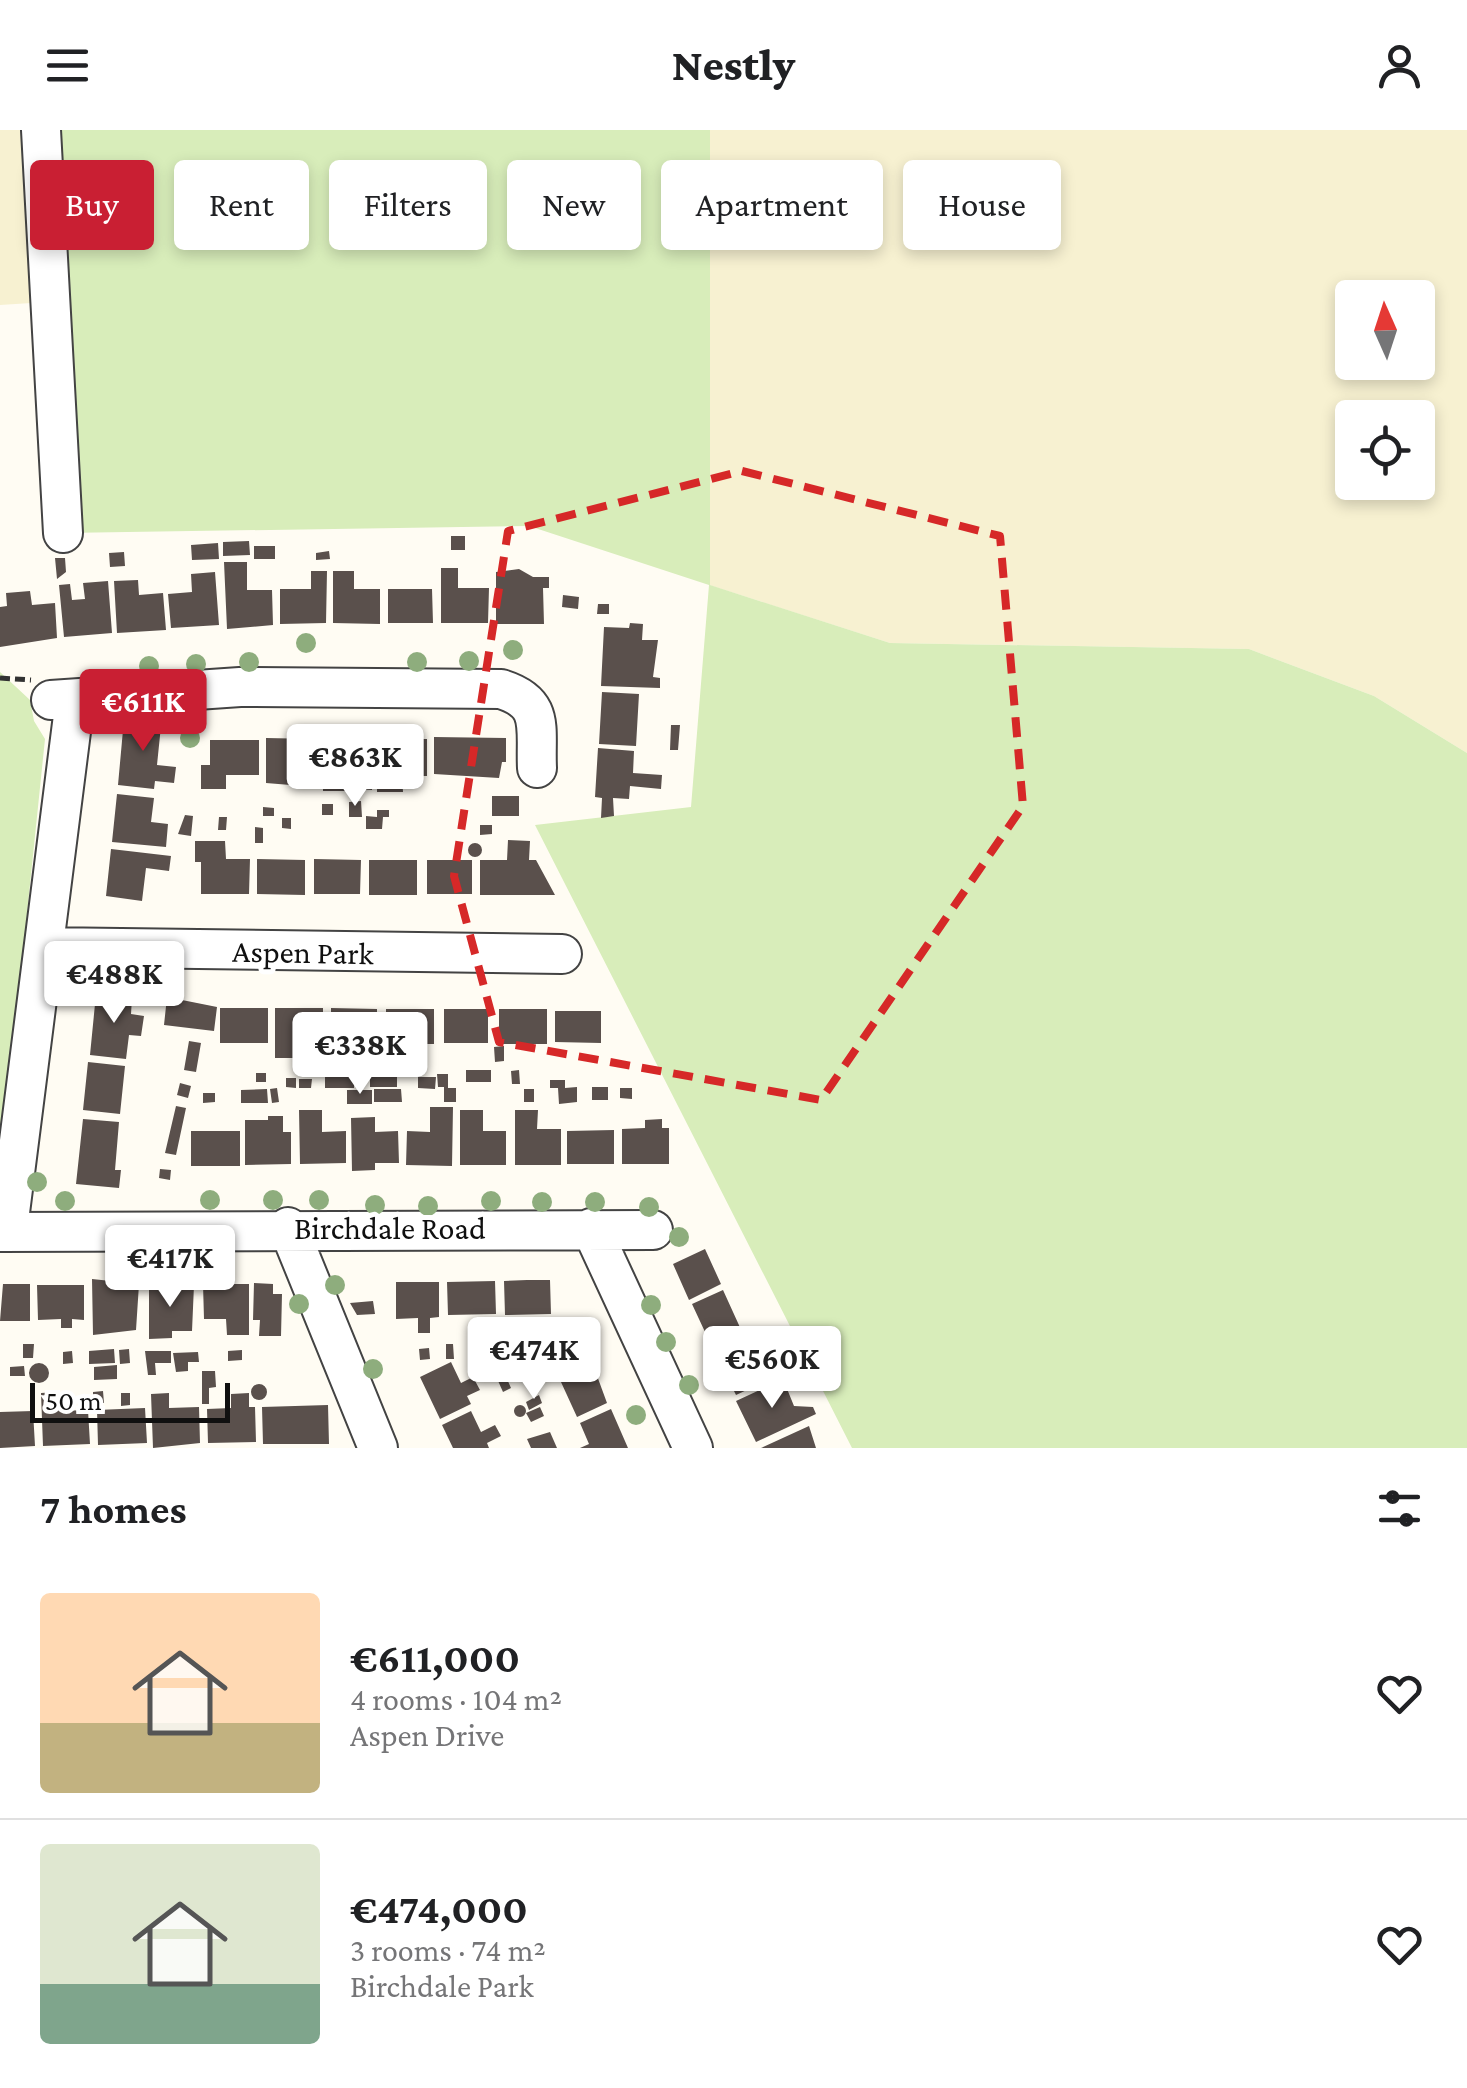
<!DOCTYPE html>
<html lang="en">
<head>
<meta charset="utf-8">
<style>
  body { margin:0; font-family:"Crimson Pro",serif; background:#f2f2f2; color:#202124; height:100vh; display:flex; flex-direction:column; font-size:38px; white-space:nowrap }
  * { box-sizing:border-box; margin:0 }
  p { font-size:32px; color:#757577 }
  .icon { flex:none; width:55px; height:55px; fill:none; stroke:currentColor; stroke-width:2; stroke-linecap:round; stroke-linejoin:round }
  .map { position:relative; height:1318px; overflow:hidden }
  .sheet { display:flex; flex-direction:column; background:#fff; flex:1 }
  .sheet>* { flex:none }
  .top-card { position:absolute; left:30px; top:30px; width:1408px; height:90px; display:flex; gap:20px }
  .needle { width:65px; rotate:357deg }
  .fabs { position:absolute; left:1335px; top:150px; display:grid; gap:20px }
  .fabs a { display:grid; place-items:center; width:100px; height:100px; border-radius:10px; background:#fff; box-shadow:0 5px 15px #0003; font-size:50px }
  .scale { position:absolute; left:30px; bottom:25px; width:200px; box-sizing:border-box; padding-left:10px; border:5px solid #101010; border-top:0; font-size:28px; line-height:35px; white-space:nowrap; color:#101010; -webkit-text-stroke:8px #fff; paint-order:stroke }
  .price { position:absolute; translate:-50% -85px; padding:0 22px; border-radius:10px; background:#fff; color:#222; font-size:32px; line-height:65px; filter:drop-shadow(0 2px 5px #0008) }
  .price::after { content:''; position:absolute; left:50%; top:60px; width:30px; height:22px; margin-left:-15px; background:inherit; clip-path:polygon(0 0,100% 0,50% 100%) }
  .price.active { background:#c91f33; color:#fff }
  ul { padding:0; list-style:none }
  li { display:flex; align-items:center; gap:30px; height:250px; padding:0 40px }
  li+li { border-top:2px solid #e0e0e0 }
  li span { display:grid; place-items:center; flex:none; width:280px; height:200px; border-radius:10px; color:#555 }
  li>.icon { margin-inline-start:auto }
  span .icon { width:120px; height:120px; fill:#fffc; stroke-width:1 }
  li b { font-size:42px }
  h2 { display:flex; justify-content:space-between; align-items:center; height:120px; padding:0 40px; font-size:42px }
  .pill { padding:0 35px; border-radius:10px; background:#fff; box-shadow:0 5px 15px #0003; font-size:35px; line-height:90px }
  .pill.active { background:#c91f33; color:#fff }
  header { display:flex; justify-content:space-between; align-items:center; height:130px; padding:0 40px; background:#fff; font-size:45px; font-weight:800 }
  .map>svg:first-child { display:block }
  .farmland { fill:#f7f1d1; fill-rule:evenodd }
  .green { fill:#d8edba }
  .building { fill:#5a504c }
  .lines { fill:none; stroke-linecap:round; stroke-linejoin:round }
  .minor-casing { stroke:#434343; stroke-width:42 }
  .path { stroke:#323232; stroke-width:5; stroke-dasharray:10 5; stroke-linecap:butt }
  .minor { stroke:#fff; stroke-width:38 }
  .tree { fill:#8ead7d }
  .marked { fill:none; stroke:#d62828; stroke-width:8; stroke-dasharray:20 12; stroke-linejoin:round }
  .labels { text-anchor:middle; stroke-width:10; stroke-linejoin:round; paint-order:stroke }
  .street-label { font-size:32px; fill:#101010; stroke:#fff }
</style>
</head>
<body>
<header><svg class="icon" aria-label="menu" viewBox="0 0 24 24"><path d="M4 6h16M4 12h16M4 18h16"/></svg>Nestly<svg class="icon" aria-label="person" viewBox="0 0 24 24"><circle cx="12" cy="8" r="4"/><path d="M4 21q1-7 8-7t8 7"/></svg></header>
<div class="map">
<svg width="1467" height="1318" viewBox="0 0 1467 1318">
  <rect width="100%" height="100%" fill="#fffcf3"/>
  <path class="farmland" d="M0 0H47V172L0 175Z
    M710 0H1467V623L1374 566 1249 519 890 513 709 455ZM1352 168H1418V232H1352ZM1352 288H1418V352H1352Z"/>
  <path class="green" d="M47 0H710V455L890 513 1249 519 1374 566 1467 623V1318H852L535 695 691 677 709 455 529 396 63 403Z
    M0 542 30 570 34 591 45 609 0 1045Z"/>
  <path class="building" d="M451 406H465V420H451Z
    M249 411 250 425 223 426V412Z
    M218 413 219 429 192 430 191 415Z
    M254 416H275V429H254Z
    M329 421 330 429 316 430V423Z
    M124 422 125 436 110 437 109 423Z
    M55 428H65L66 442 57 449Z
    M224 432H247V460H272L273 495 227 499Z
    M441 438H458V458H489L488 493H441Z
    M519 439 533 447H549V458H543L544 494H496V442Z
    M311 441H327L326 493 280 494V459H311Z
    M333 441H354V459H380V494L333 493Z
    M215 442 219 495 171 498 168 464 192 462 191 444Z
    M138 450 139 465 163 463 166 500 117 503 114 451Z
    M108 451 112 503 64 507 59 455 70 454 72 470 85 469 83 453Z
    M388 459H432L433 493H388Z
    M30 461 32 475 55 473 57 508 0 517V477L7 476 6 463Z
    M563 465 579 467 578 479 562 477Z
    M598 474H609V484H597Z
    M630 493 643 494 642 510H658L653 547 660 548V558L601 556 604 497 629 498Z
    M602 562 639 564 636 616 599 614Z
    M162 586 157 635 176 637 174 653 155 651 154 659 118 655 124 589Z
    M671 595H680L678 620H670Z
    M434 607 506 608V632H502L499 648 434 644Z
    M266 608 315 609V657L266 653Z
    M322 608H371L372 660 357 659V644H347V661H323Z
    M377 609H427V646H402L403 662H377Z
    M210 610H259V645H226V659H201V635H210Z
    M598 618 634 621 633 643 662 645 661 659 630 656 629 669 613 668 614 686 601 688 602 668 595 667Z
    M117 664 154 668 151 692 168 694 166 717 112 712Z
    M492 666H519V686H492Z
    M361 671 362 687H349V672Z
    M322 674H333V685H322Z
    M263 677 274 678V686H263Z
    M377 680H389V687H383L382 699H366V686L377 687Z
    M185 685 193 686 191 706 178 704Z
    M219 687H227L226 700H218Z
    M282 688H291V699L282 698Z
    M480 695H492V704L480 705Z
    M255 697 263 698V713H255Z
    M508 710 530 711 529 730H536L555 765H480V730H507Z
    M195 711H225L226 729H250L249 764H201V732H195Z
    M468 720a7 7 0 1 1 14 0a7 7 0 1 1-14 0Z
    M111 719 171 726 169 741 146 738 142 771 106 766Z
    M257 729 305 730V765L257 764Z
    M314 729 361 730 360 764H314Z
    M369 730H417V765H369Z
    M427 730H472V764H427Z
    M96 864 132 868 131 884 144 886 141 906 129 905 126 929 90 925Z
    M167 867 217 877 214 901 164 895Z
    M220 878H268V913H220Z
    M275 878H323V928H275Z
    M331 878 377 879V913L331 912Z
    M386 879H434V914H410V926H386Z
    M444 879H488V913H444Z
    M499 879H547V914H499Z
    M555 881H601V913L555 912Z
    M189 911 201 913 196 942 184 940Z
    M504 916V931L495 932 494 917Z
    M88 932 125 936 120 984 83 980Z
    M466 940H491V952H466Z
    M519 940 520 954H512L511 941Z
    M370 942 397 946V957H370Z
    M256 943H266V952H256Z
    M325 944H354V958H325Z
    M437 944H448V958H456V972H444V957H438Z
    M418 947H436L435 959 418 958Z
    M286 948H296V958L286 957Z
    M299 949H312L311 958H299Z
    M550 950H565V958L577 957V972L559 974 558 958H550Z
    M180 953 191 956 188 968 177 965Z
    M592 957H608V970H592Z
    M277 958 279 972 272 973 270 959Z
    M620 958H632V969L620 968Z
    M267 959 268 973H241V960Z
    M374 959H401L402 972H374Z
    M524 959H534V972H524Z
    M347 960H372V974H347Z
    M203 963H215V972L203 973Z
    M176 976 186 978 176 1025 165 1023Z
    M430 977H453L452 1036 406 1035 407 1001 430 1002Z
    M299 980H322V1002L346 1001V1033L300 1034Z
    M460 980H483V1001H506V1035H460Z
    M515 980H538L537 999H561V1035H515Z
    M268 986H283V1002H291V1034L245 1035V990H268Z
    M375 987V1002L398 1001 399 1033H375V1040L352 1041 351 988Z
    M83 989 119 992 115 1040H121L119 1058 76 1054Z
    M662 989V998H669V1034H622V999L645 998V990Z
    M614 1000V1034H567V1001Z
    M191 1001H240V1036H191Z
    M160 1039 171 1040 170 1050 159 1048Z
    M705 1119 721 1154 689 1170 673 1134Z
    M92 1149 139 1154 136 1200 93 1205Z
    M527 1150H550L551 1184 505 1185 504 1151Z
    M495 1151 496 1184 448 1185 447 1152Z
    M396 1152H439V1187L430 1188V1203H418V1188L396 1189Z
    M254 1153 273 1154V1164H282L281 1206H259L260 1190H253Z
    M3 1154H30V1191H0Z
    M203 1154H249V1205H227L226 1189H204Z
    M37 1155H84V1190L72 1189V1198H61V1189L38 1190Z
    M149 1155H194L192 1201H172V1208L149 1209Z
    M723 1160 743 1204 712 1217 692 1174Z
    M373 1171 375 1184 357 1185 350 1173Z
    M745 1208 766 1251 736 1265 715 1223Z
    M585 1213 607 1273 577 1287 550 1228Z
    M23 1214H34L33 1228H23Z
    M446 1214H453L454 1229H446Z
    M429 1218 430 1229 420 1230 419 1219Z
    M114 1219 115 1233 89 1234V1221Z
    M129 1219 130 1233 120 1234 119 1220Z
    M529 1219 530 1225H544L545 1241 522 1242 515 1220Z
    M242 1220V1230L228 1231V1221Z
    M72 1221 73 1233 63 1234V1222Z
    M145 1221H171V1233H155L156 1245H148Z
    M198 1222 199 1232H188V1241L176 1242 173 1223Z
    M451 1232 461 1253 473 1247 480 1260 467 1266 471 1274 440 1289 420 1247Z
    M29 1243a10 10 0 1 1 20 0a10 10 0 1 1-20 0Z
    M117 1235V1249L94 1250V1237Z
    M24 1236 25 1246H10V1237Z
    M503 1240 511 1258 503 1262 495 1244Z
    M202 1241H215L216 1257 209 1258V1274H202Z
    M783 1249 794 1276 813 1277 816 1284 756 1312 736 1271Z
    M251 1262a8 8 0 1 1 16 0a8 8 0 1 1-16 0Z
    M103 1261 104 1273H93V1262Z
    M58 1262 59 1281 88 1280 90 1314 43 1316 41 1263Z
    M121 1263H130V1275L121 1276Z
    M169 1263V1278L199 1277 200 1313 153 1318 151 1264Z
    M249 1263V1277H255L256 1312 208 1313 207 1279 231 1278V1264Z
    M539 1265 542 1273 529 1280 526 1272Z
    M514 1281a6 6 0 1 1 12 0a6 6 0 1 1-12 0Z
    M328 1275 329 1314H263L262 1277Z
    M540 1277 544 1286 531 1292 526 1283Z
    M145 1278 147 1313 98 1315 97 1280Z
    M611 1279 628 1318H580L589 1314 580 1293Z
    M33 1281 35 1316 0 1318V1282Z
    M471 1281 481 1302 495 1295 501 1306 487 1313 489 1318H453L442 1295Z
    M809 1296 816 1318H761Z
    M550 1302 557 1318H531L527 1309Z"/>
  <g class="lines">
    <g class="minor-casing">
      <path id="minor" d="M41 0 63 403
        M51 570 240 557 501 559C546 573 535 598 537 638
        M44 817 562 824
        M288 1097 378 1318
        M8 1098 75 570
        M591 1098 693 1318
        M0 1102 653 1100"/>
    </g>
    <path class="path" d="M0 548 31 550"/>
    <use href="#minor" class="minor"/>
  </g>
  <g class="tree">
    <circle cx="306" cy="513" r="10"/>
    <circle cx="513" cy="520" r="10"/>
    <circle cx="469" cy="531" r="10"/>
    <circle cx="249" cy="532" r="10"/>
    <circle cx="417" cy="532" r="10"/>
    <circle cx="196" cy="534" r="10"/>
    <circle cx="149" cy="536" r="10"/>
    <circle cx="190" cy="608" r="10"/>
    <circle cx="37" cy="1052" r="10"/>
    <circle cx="210" cy="1070" r="10"/>
    <circle cx="273" cy="1070" r="10"/>
    <circle cx="319" cy="1070" r="10"/>
    <circle cx="65" cy="1071" r="10"/>
    <circle cx="491" cy="1071" r="10"/>
    <circle cx="542" cy="1072" r="10"/>
    <circle cx="595" cy="1072" r="10"/>
    <circle cx="375" cy="1075" r="10"/>
    <circle cx="428" cy="1076" r="10"/>
    <circle cx="649" cy="1077" r="10"/>
    <circle cx="679" cy="1107" r="10"/>
    <circle cx="335" cy="1155" r="10"/>
    <circle cx="299" cy="1174" r="10"/>
    <circle cx="651" cy="1175" r="10"/>
    <circle cx="666" cy="1212" r="10"/>
    <circle cx="373" cy="1239" r="10"/>
    <circle cx="689" cy="1255" r="10"/>
    <circle cx="636" cy="1285" r="10"/>
  </g>
  <path class="marked" d="M742 341 1000 406 1023 676 821 970 499 912 454 746 508 401Z"/>
  <g class="labels">
    <g class="street-label">
      <text transform="translate(303 822) rotate(1)" y="11">Aspen Park</text>
      <text x="390" y="1109">Birchdale Road</text>
    </g>
  </g>
</svg>
<div class="fabs">
<a><svg class="needle" viewBox="-14 -14 28 28"><path d="M0-13l5 13h-10z" fill="#e53935"/><path d="M0 13l5-13h-10z" fill="#757577"/></svg></a>
<a><svg class="icon" aria-label="locate" viewBox="0 0 24 24"><circle cx="12" cy="12" r="6"/><path d="M12 2v4M12 18v4M2 12h4M18 12h4"/></svg></a>
</div>
<div class="scale">50 m</div>
<b class="price active" style="left:143px;top:624px">€611K</b>
<b class="price" style="left:355px;top:679px">€863K</b>
<b class="price" style="left:114px;top:896px">€488K</b>
<b class="price" style="left:360px;top:967px">€338K</b>
<b class="price" style="left:170px;top:1180px">€417K</b>
<b class="price" style="left:534px;top:1272px">€474K</b>
<b class="price" style="left:772px;top:1281px">€560K</b>
<div class="top-card">
<a class="pill active">Buy</a>
<a class="pill">Rent</a>
<a class="pill">Filters</a>
<a class="pill">New</a>
<a class="pill">Apartment</a>
<a class="pill">House</a>
</div>
</div>
<section class="sheet">
<h2>7 homes<svg class="icon" aria-label="filters" viewBox="0 0 24 24"><path d="M4 7h16M4 17h16"/><circle cx="9" cy="7" r="2"/><circle cx="15" cy="17" r="2"/></svg></h2>
<ul>
<li><span style="background:linear-gradient(#ffd9b3 65%,#c2b280 0)"><svg class="icon" aria-label="home" viewBox="0 0 24 24"><path d="M3 11l9-7 9 7M6 9v11h12V9"/></svg></span><div><b>€611,000</b><p>4 rooms · 104 m²</p><p>Aspen Drive</p></div><svg class="icon" aria-label="heart" viewBox="0 0 24 24"><path d="M12 20l-8-8c-3-5 5-10 8-4 3-6 11-1 8 4z"/></svg></li>
<li><span style="background:linear-gradient(#dfe7d0 70%,#7fa58c 0)"><svg class="icon" aria-label="home" viewBox="0 0 24 24"><path d="M3 11l9-7 9 7M6 9v11h12V9"/></svg></span><div><b>€474,000</b><p>3 rooms · 74 m²</p><p>Birchdale Park</p></div><svg class="icon" aria-label="heart" viewBox="0 0 24 24"><path d="M12 20l-8-8c-3-5 5-10 8-4 3-6 11-1 8 4z"/></svg></li>
</ul>
</section>
</body>
</html>
